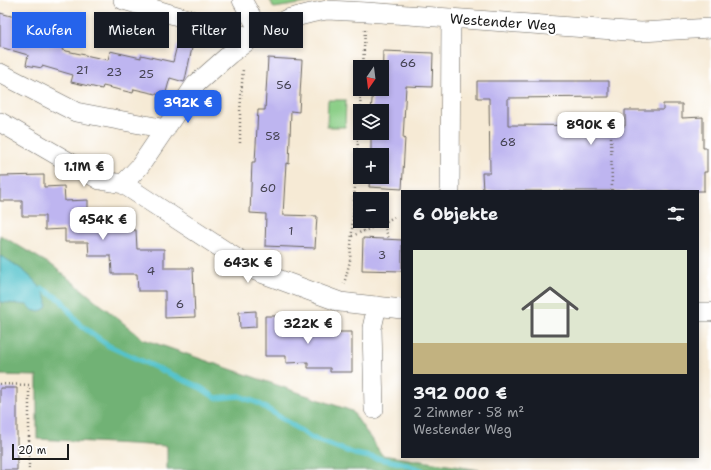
<!DOCTYPE html>
<html lang="de">
<head>
<meta charset="utf-8">
<style>
  body { margin:0; font-family:"Shantell Sans",sans-serif; background:#20242c; color:#f1f3f6; height:100vh; display:flex; flex-direction:column; font-size:15px; white-space:nowrap }
  * { box-sizing:border-box; margin:0 }
  p { font-size:13px; color:#9ea1a6 }
  .icon { flex:none; width:22px; height:22px; fill:none; stroke:currentColor; stroke-width:2; stroke-linecap:round; stroke-linejoin:round }
  .map { position:relative; flex:1; overflow:hidden }
  .side { position:absolute; left:401px; top:190px; width:298px; height:268px; display:flex; flex-direction:column; background:#171b24; border-radius:0px; box-shadow:0 2px 6px #0003 }
  .side>* { flex:none }
  .guide { position:absolute; left:12px; top:12px; width:329px; height:36px; display:flex; gap:8px }
  .needle { width:26px; rotate:194deg }
  .buttons { position:absolute; left:353px; top:60px; display:grid; gap:8px }
  .buttons a { display:grid; place-items:center; width:36px; height:36px; border-radius:0px; background:#171b24; box-shadow:0 2px 6px #0003; font-size:20px }
  .scale { position:absolute; left:12px; bottom:10px; width:57px; box-sizing:border-box; padding-left:4px; border:2px solid #1c1c1c; border-top:0; font-size:11px; line-height:14px; white-space:nowrap; color:#1c1c1c; -webkit-text-stroke:3px #fff; paint-order:stroke }
  .price { position:absolute; translate:-50% -34px; padding:0 9px; border-radius:8px; background:#fff; color:#222; font-size:13px; line-height:26px; filter:drop-shadow(0 1px 2px #0008) }
  .price::after { content:''; position:absolute; left:50%; top:24px; width:12px; height:9px; margin-left:-6px; background:inherit; clip-path:polygon(0 0,100% 0,50% 100%) }
  .price.on { background:#2563eb; color:#fff }
  ul { padding:0; list-style:none }
  li { display:grid; align-content:center; gap:8px; height:212px; padding:0 12px }
  li+li { border-top:1px solid #363941 }
  li span { display:grid; place-items:center; height:124px; border-radius:0px; color:#555 }
  li>.icon { margin-inline-start:auto }
  span .icon { width:72px; height:72px; fill:#fffc; stroke-width:1 }
  li b { font-size:17px }
  h2 { display:flex; justify-content:space-between; align-items:center; height:48px; padding:0 12px; font-size:17px }
  .tag { padding:0 14px; border-radius:0px; background:#171b24; box-shadow:0 2px 6px #0003; font-size:14px; line-height:36px }
  .tag.on { background:#2563eb; color:#fff }
  .map>svg:first-child { display:block }
  .green { fill:#8ccf88; stroke:#547652 }
  .forest { fill:#71b274; stroke:#466748 }
  .water { fill:#55c3cc; stroke:#387074 }
  .lines { fill:none; stroke-linecap:round; stroke-linejoin:round }
  .stream { stroke:#55c3cc; stroke-width:5.5 }
  .building { fill:#beb5f0 }
  .minor-casing { stroke:#68645d; stroke-width:20 }
  .path { stroke:#68645d; stroke-width:2.5; stroke-dasharray:1 3; stroke-linecap:butt }
  .minor { stroke:#fff; stroke-width:19 }
  .labels { text-anchor:middle; stroke-width:4; stroke-linejoin:round; paint-order:stroke }
  .number-label { font-size:12px; fill:#444251 }
  .street-label { font-size:14px; fill:#1c1c1c; stroke:#fff }
</style>
</head>
<body>
<div class="map">
<svg width="711" height="470" viewBox="0 0 711 470">
  <rect width="100%" height="100%" fill="#fff"/>
  <filter id="ink" filterUnits="userSpaceOnUse"><feTurbulence type="fractalNoise" baseFrequency=".025" numOctaves="2"/><feDisplacementMap in="SourceGraphic" scale="8" xChannelSelector="R" yChannelSelector="G"/><feConvolveMatrix kernelMatrix="1 2 1 2 8 2 1 2 1" color-interpolation-filters="sRGB"/></filter>
  <filter id="wash" filterUnits="userSpaceOnUse"><feTurbulence type="fractalNoise" baseFrequency=".012" numOctaves="4" result="noise"/><feDisplacementMap in="SourceGraphic" scale="16" xChannelSelector="R" yChannelSelector="G"/><feGaussianBlur stdDeviation="0.9" result="paint"/><feColorMatrix in="noise" values="0 0 0 0 0 0 0 0 0 0 0 0 0 0 0 0 0 1.4 0 .05"/><feComposite in="paint" operator="in"/></filter>
  <g filter="url(#wash)">
    <rect width="100%" height="100%" fill="#f6ead5"/>
    <path class="green" d="M270 0H325L274 8Z
      M328 100H346L345 127H327Z"/>
    <path class="forest" d="M0 235 53 266 143 339 352 411 382 455 480 470H167V446L37 439V376L0 375Z"/>
    <path class="water" d="M0 256C14 262 49 287 47 305 46 311 39 311 34 311L27 305 0 302Z"/>
    <g class="lines">
      <path class="stream" d="M43 289 61 300 79 324 109 346 201 388 216 398 239 396 258 403 312 438 355 454 401 463 422 470"/>
    </g>
    <g id="blocks">
      <path class="building" d="M0 13 37 23 35 30 66 38 62 50 108 60 110 51 141 58V55L173 62 177 45 192 48 185 80 184 82 170 78 165 96 134 89 133 93 103 86 102 89 71 82 73 75 42 66V68L26 65 28 55 0 47Z
        M383 51 433 53 432 87 406 86 403 139 405 138 402 189 369 187 370 177H382V155H371V137H370V133H382V111H371L373 89H382Z
        M268 58 302 60 299 112 291 111 289 164 286 163 283 215 317 216 315 248 265 246 266 214 250 213 252 162H255L258 110H265Z
        M477 81H609V97L508 98V125L625 126V110H663V104H682V118L703 117V148H707V172H704V191H483L482 173H490L489 98H477Z
        M44 175V187L64 186 65 201 88 200V215L111 214V230H136L137 249H164V268H193L195 317 165 318V291H138L137 274H112L111 256H89L88 242H65V229L45 230V216H22V201H0V176Z
        M363 238 402 240V271L362 270Z
        M256 311V327L240 328 239 312Z
        M265 316H286V322H308V328H330V332H352V372H330V368H308V362L286 363V356H265Z
        M0 388H17V470H0Z"/>
    </g>
  </g>
  <g filter="url(#ink)">
    <use href="#blocks" fill-opacity="0" stroke="#68645d" stroke-width="1"/>
    <g class="lines">
      <g class="minor-casing">
        <path id="minor" d="M123 0 252 38
          M242 0 260 32
          M0 73 76 112 166 129
          M0 122 100 180 123 184 140 166 195 85 230 54 260 32 287 19 311 13 327 10 367 12 641 32 711 28
          M123 184 256 271 340 302 402 309
          M450 191 451 18
          M698 312H711
          M374 409 372 328 377 306"/>
      </g>
      <path class="path" d="M363 67 365 30
        M360 111 361 89
        M611 133 612 191
        M240 143V112L243 69
        M383 223 394 217
        M352 236 383 223 389 239
        M344 284 350 261 360 111
        M0 384 29 385V470"/>
      <use href="#minor" class="minor"/>
    </g>
  </g>
  <g class="labels">
    <g class="number-label">
      <text x="408" y="67">66</text>
      <text x="82" y="74">21</text>
      <text x="114" y="76">23</text>
      <text x="146" y="78">25</text>
      <text x="284" y="89">56</text>
      <text x="273" y="140">58</text>
      <text x="508" y="146">68</text>
      <text x="268" y="192">60</text>
      <text x="291" y="235">1</text>
      <text x="382" y="259">3</text>
      <text x="151" y="275">4</text>
      <text x="180" y="308">6</text>
    </g>
    <g class="street-label">
      <text transform="translate(503 22) rotate(4)" y="5">Westender Weg</text>
    </g>
  </g>
</svg>
<div class="buttons">
<a><svg class="needle" viewBox="-14 -14 28 28"><path d="M0-13l5 13h-10z" fill="#e53935"/><path d="M0 13l5-13h-10z" fill="#9ea1a6"/></svg></a>
<a><svg class="icon" aria-label="layers" viewBox="0 0 24 24"><path d="M12 4l9 5-9 5-9-5zM3 14l9 5 9-5"/></svg></a>
<a>+</a>
<a>−</a>
</div>
<div class="scale">20 m</div>
<b class="price on" style="left:188px;top:124px">392K €</b>
<b class="price" style="left:591px;top:146px">890K €</b>
<b class="price" style="left:84px;top:188px">1.1M €</b>
<b class="price" style="left:103px;top:241px">454K €</b>
<b class="price" style="left:248px;top:284px">643K €</b>
<b class="price" style="left:308px;top:345px">322K €</b>
<div class="guide">
<a class="tag on">Kaufen</a>
<a class="tag">Mieten</a>
<a class="tag">Filter</a>
<a class="tag">Neu</a>
</div>
<section class="side">
<h2>6 Objekte<svg class="icon" aria-label="filters" viewBox="0 0 24 24"><path d="M4 7h16M4 17h16"/><circle cx="9" cy="7" r="2"/><circle cx="15" cy="17" r="2"/></svg></h2>
<ul>
<li><span style="background:linear-gradient(#dfe7d0 75%,#c2b280 0)"><svg class="icon" aria-label="home" viewBox="0 0 24 24"><path d="M3 11l9-7 9 7M6 9v11h12V9"/></svg></span><div><b>392 000 €</b><p>2 Zimmer · 58 m²</p><p>Westender Weg</p></div></li>
</ul>
</section>
</div>
</body>
</html>
